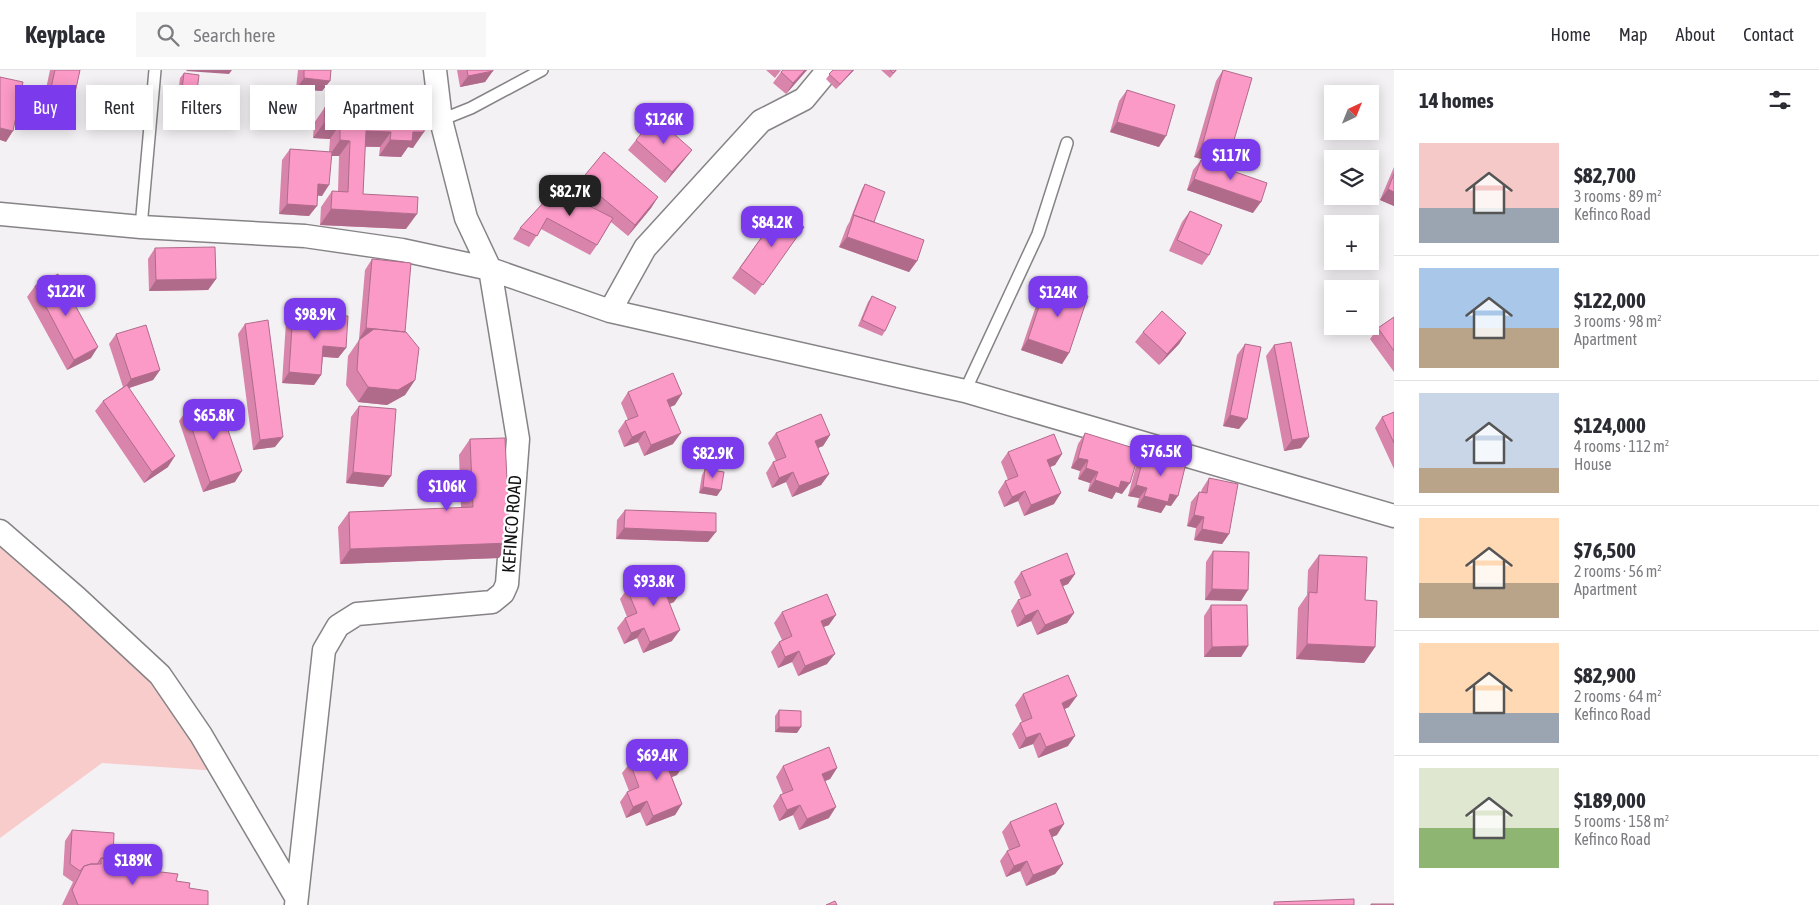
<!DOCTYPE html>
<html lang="en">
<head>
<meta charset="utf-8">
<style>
  body { margin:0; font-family:"Asap Condensed",sans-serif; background:#f7f7f7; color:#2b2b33; height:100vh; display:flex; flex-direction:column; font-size:19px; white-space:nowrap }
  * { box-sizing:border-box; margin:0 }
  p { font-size:16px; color:#7c7c81 }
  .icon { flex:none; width:28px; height:28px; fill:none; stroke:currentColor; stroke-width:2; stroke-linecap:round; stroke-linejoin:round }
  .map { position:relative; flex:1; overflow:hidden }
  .panel { display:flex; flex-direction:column; background:#fff; width:425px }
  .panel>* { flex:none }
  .top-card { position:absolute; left:15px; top:15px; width:475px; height:45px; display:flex; gap:10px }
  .needle { width:32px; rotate:43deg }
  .tools { position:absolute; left:1324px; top:15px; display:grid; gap:10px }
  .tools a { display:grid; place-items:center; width:55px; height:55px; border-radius:0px; background:#fff; box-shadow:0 2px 12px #0003; font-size:25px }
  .price { position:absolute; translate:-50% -42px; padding:0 11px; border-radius:10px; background:#7c3aed; color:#fff; font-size:16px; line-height:32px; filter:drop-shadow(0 1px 2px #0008) }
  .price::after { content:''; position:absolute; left:50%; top:30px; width:15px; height:11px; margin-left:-8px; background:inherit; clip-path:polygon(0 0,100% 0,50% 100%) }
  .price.active { background:#222; color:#fff }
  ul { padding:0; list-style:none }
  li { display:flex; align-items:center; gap:15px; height:125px; padding:0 25px }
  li+li { border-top:1px solid #e1e1e2 }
  li span { display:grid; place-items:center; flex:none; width:140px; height:100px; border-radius:0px; color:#555 }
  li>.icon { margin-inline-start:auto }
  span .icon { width:60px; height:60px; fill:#fffc; stroke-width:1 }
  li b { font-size:21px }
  h2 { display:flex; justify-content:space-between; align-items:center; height:60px; padding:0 25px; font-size:21px }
  .tag { padding:0 18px; border-radius:0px; background:#fff; box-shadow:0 2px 12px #0003; font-size:18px; line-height:45px }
  .tag.active { background:#7c3aed; color:#fff }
  header { display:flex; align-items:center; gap:30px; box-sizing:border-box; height:70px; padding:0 25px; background:#fff; border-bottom:1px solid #e1e1e2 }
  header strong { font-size:24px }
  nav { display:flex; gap:28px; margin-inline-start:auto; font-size:18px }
  .search { width:350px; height:45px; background:#f7f7f7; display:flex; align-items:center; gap:12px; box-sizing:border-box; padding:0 18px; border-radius:0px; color:#7c7c81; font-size:19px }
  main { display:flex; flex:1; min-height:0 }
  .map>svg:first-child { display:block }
  .green { fill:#f7cccb }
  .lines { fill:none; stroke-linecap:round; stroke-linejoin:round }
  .service-casing { stroke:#868386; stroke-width:14 }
  .minor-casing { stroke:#868386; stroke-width:25 }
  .service { stroke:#fff; stroke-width:11 }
  .minor { stroke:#fff; stroke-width:22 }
  .wall { fill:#d884ab }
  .shaded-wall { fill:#b06b8b }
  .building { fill:#fb99c7; stroke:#b06b8b }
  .labels { text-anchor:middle; stroke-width:4.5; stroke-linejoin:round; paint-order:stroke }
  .street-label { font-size:18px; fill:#131213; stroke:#fff }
</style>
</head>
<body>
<header>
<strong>Keyplace</strong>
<div class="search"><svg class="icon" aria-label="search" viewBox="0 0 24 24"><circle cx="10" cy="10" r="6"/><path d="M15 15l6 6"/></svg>Search here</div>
<nav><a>Home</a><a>Map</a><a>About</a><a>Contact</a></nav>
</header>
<main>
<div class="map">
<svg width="1394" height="835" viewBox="0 0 1394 835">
  <rect width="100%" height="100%" fill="#f4f1f4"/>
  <path class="green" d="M0 453 161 596 234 702 102 693 0 768Z"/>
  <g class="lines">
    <g class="service-casing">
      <path id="service" d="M441 50 471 38 542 0
        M141 157 155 0
        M965 321 1038 164 1067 73"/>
    </g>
    <g class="minor-casing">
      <path id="minor" d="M0 144 141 157 305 166 402 180 490 199 610 241 965 321 1394 446
        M610 241 645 178 761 51 804 29 828 0
        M0 461 76 527 160 605 201 665 296 827
        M296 835 324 580 338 556 357 544 492 532 503 523 507 514 518 369 490 199 466 148 441 50 435 0"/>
    </g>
    <use href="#service" class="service"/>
    <use href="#minor" class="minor"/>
  </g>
  <path class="wall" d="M50 0H80L73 32 66 43 42 38Z
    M298 0H331L330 11 322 21 296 19Z
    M457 0H493L485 12 460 17Z
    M766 0H781L775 8Z
    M807 0 786 24 773 13 781 2Z
    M833 0H854L836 19 826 9Z
    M881 0H897L890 8Z
    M1223 0V95L1194 87 1216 11Z
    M184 3 194 44 190 49 175 47 180 8Z
    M1127 20 1159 77 1110 62 1119 31Z
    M325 37 425 43 413 78 408 77 401 87 379 86 380 77H365L363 124 406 159 320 155 321 137 332 121 338 122 339 86H331L322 126 318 125 309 146 279 144 282 90 290 79 329 82 330 69 313 68 314 53Z
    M636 70 692 80 684 90 665 113 628 80Z
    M1201 90 1253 143 1187 120 1193 100Z
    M1394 97V136L1380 130Z
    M581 110 658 127 651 138 628 166 611 152 597 175 590 185 541 159 529 177 513 169 520 158 556 119 596 139 573 121Z
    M865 114 874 152 917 191 909 202 839 177 847 156 850 151V150L862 119Z
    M781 140 804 157 755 225 732 208Z
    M1190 141 1209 185 1202 195 1169 181 1182 152Z
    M155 178 216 209 208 220 149 221 148 189Z
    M372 189 405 262 415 310 405 325 387 335 358 332 346 315 348 286 359 270 361 269H359L365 200Z
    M1047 213 1069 283 1062 294 1021 280 1040 224Z
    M35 216 91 288 67 300 27 227Z
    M872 226 885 261 882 266 858 256 868 232Z
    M293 242 346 278 338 288 323 287 321 305 314 315 282 313 286 252Z
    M1394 247V302L1370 269 1378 258Z
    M245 254 275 377 253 380 238 264Z
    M1143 262 1186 263 1179 274 1159 295 1135 272Z
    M116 264 160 300 153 310 129 318 168 397 144 413 95 341 103 331 123 317 109 274Z
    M1245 274 1239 359 1223 356 1237 285Z
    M1274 275 1301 378 1284 381 1266 286Z
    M628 322 675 335 670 337 673 374 644 386 638 372 624 377 618 361 625 351 628 350 621 333Z
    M359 336 391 406 383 417 346 413 351 347Z
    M186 341 235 412 203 422 179 351Z
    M1394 342V399L1375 358 1382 347Z
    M776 363 830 365 823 376 818 378 829 404 821 415 792 427 786 412 772 418 766 403 773 392 776 391 768 373Z
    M1085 363 1122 424 1116 422 1112 429 1088 421 1090 413 1078 409 1080 401 1071 398 1078 374Z
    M470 369 499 488 340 494 338 457 349 442 461 438 459 385Z
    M1008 382 1062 384 1055 395 1050 397 1054 434 1024 446 1018 431 1004 437 998 422 1005 411 1008 410 1001 392Z
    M1145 382 1171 436 1166 435 1161 443 1137 437 1139 428 1128 426 1137 392Z
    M705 399 717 426 699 423 702 405Z
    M1209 408 1229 464 1222 474 1194 470 1196 458 1187 456 1191 432 1199 422H1201L1202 419Z
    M625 440 708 472 616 469 617 450Z
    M1213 481 1241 531 1205 530 1206 492Z
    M1319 485 1365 530 1375 577 1364 593 1296 589 1298 538 1307 525 1308 500Z
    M1021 502 1075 504 1068 514 1063 516 1074 543 1067 553 1037 565 1031 551 1017 557 1011 541 1018 530 1021 529 1014 512Z
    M627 519 674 532 669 534 672 571 643 583 637 568 624 574 617 558 625 548 627 547 620 529Z
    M1211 535 1248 576 1241 587H1204V546Z
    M782 542 829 555 823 557 827 594 798 606 792 592 778 598 771 582 779 572 782 570 774 553Z
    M1023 624 1069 637 1065 639 1068 676 1038 688 1033 674 1019 679 1012 664 1020 653 1022 652 1015 635Z
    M779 640 797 663 775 662V646Z
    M630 693 677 705 672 707 682 734 675 745 646 756 640 742 626 748 620 732 627 722 629 721 622 703Z
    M783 696 837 698 830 709 825 711 829 748 799 760 793 745 779 751 773 736 780 725 783 724 776 707Z
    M1010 752 1057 765 1052 767 1063 794 1055 804 1026 816 1020 801 1006 807 1000 791 1007 781 1009 780 1002 762Z
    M72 760 113 789 153 801 176 811 189 818 208 835H62L73 812 63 805 65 771Z"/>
  <path class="shaded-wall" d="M187 0H232L229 4 186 1Z
    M805 0H807L786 24 793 13Z
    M853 0H854L836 19 840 14Z
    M493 1 485 12 460 17 468 6Z
    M304 8 330 11 322 21 296 19Z
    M49 27 73 32 66 43 42 38Z
    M179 42 194 44 190 49 175 47Z
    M1117 52 1166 66 1159 77 1110 62Z
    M324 53 340 54 330 69 313 68Z
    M0 58 13 61 6 72 0 70Z
    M366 61 391 62 380 77 355 76Z
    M413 62H424L413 78 408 77 401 87 379 86 390 70Z
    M340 70 350 71 339 86H329Z
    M1202 76 1230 84 1223 95 1194 87Z
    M692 80 684 90 665 113 672 102Z
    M1194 109 1261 132 1253 143 1187 120Z
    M318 114 329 115 322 126 311 125Z
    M1388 119 1394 122V136L1380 130Z
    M658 127 651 138 628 166 635 155Z
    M287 134 317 136 309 146 279 144Z
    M331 139 417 144 406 159 320 155Z
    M847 167 917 191 909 202 839 177Z
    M216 209 208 220 149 221 156 210Z
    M366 258 405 262 397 272 359 269Z
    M1186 263 1179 274 1159 295 1167 284Z
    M1028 269 1069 283 1062 294 1021 280Z
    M323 276 346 278 338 288 316 286Z
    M98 277 91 288 67 300 74 290Z
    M160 300 153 310 123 320 131 309Z
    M289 302 321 305 314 315 282 313Z
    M415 310 405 325 387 335 358 332 368 317Z
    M682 324 675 335 660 341 667 330Z
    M1230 345 1247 349 1239 359 1223 356Z
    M645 361 638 372 624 377 632 367Z
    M681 363 673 374 644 386 651 375Z
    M830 365 823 376 807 382 815 371Z
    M283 367 275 377 253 380 260 370Z
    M1309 367 1301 378 1284 381 1292 370Z
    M1062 384 1055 395 1040 401 1047 390Z
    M175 386 168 397 144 413 152 402Z
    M1078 388 1088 390 1080 401 1071 398Z
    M1086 398 1098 402 1090 413 1078 409Z
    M242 401 235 412 203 422 210 412Z
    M353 402 391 406 383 417 346 413Z
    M793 402 786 412 772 418 779 408Z
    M829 404 821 415 792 427 799 416Z
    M1095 410 1121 411 1130 413 1122 424 1116 422 1112 429 1088 421Z
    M1136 415 1147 418 1139 428 1128 426Z
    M703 417 721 420 717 426 699 423Z
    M1025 421 1018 431 1004 437 1012 427Z
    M1061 423 1054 434 1024 446 1031 435Z
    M1170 424 1178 426 1171 436 1166 435 1161 443 1137 437 1144 426Z
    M1194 445 1204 447 1196 458 1187 456Z
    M624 458 716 462 708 472 616 469Z
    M1202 459 1229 464 1222 474 1194 470Z
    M510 473 499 488 340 494 350 479Z
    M1075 504 1068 514 1053 520 1060 510Z
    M1212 519 1248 520 1241 531 1205 530Z
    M682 521 674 532 659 538 667 527Z
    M1038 540 1031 551 1017 557 1025 546Z
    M1074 543 1067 553 1037 565 1045 555Z
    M836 545 829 555 813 561 821 551Z
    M644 558 637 568 624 574 631 563Z
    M680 560 672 571 643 583 650 572Z
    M1307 574 1375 577 1364 593 1296 589Z
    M1248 576 1241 587H1204L1212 577Z
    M799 581 792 592 778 598 785 587Z
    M835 584 827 594 798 606 805 596Z
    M1077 626 1069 637 1055 643 1062 633Z
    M779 657H801L797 663 775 662Z
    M1040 663 1033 674 1019 679 1026 668Z
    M1075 666 1068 676 1038 688 1046 677Z
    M684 695 677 705 662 711 669 701Z
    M837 698 830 709 815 715 822 704Z
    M647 731 640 742 626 748 633 737Z
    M682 734 675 745 646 756 653 746Z
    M800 735 793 745 779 751 787 740Z
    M836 737 829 748 799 760 807 749Z
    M1064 754 1057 765 1042 771 1049 760Z
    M1027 791 1020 801 1006 807 1014 796Z
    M1063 794 1055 804 1026 816 1033 805Z"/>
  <path class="building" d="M55 0H80L73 32 49 27Z
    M304 0H331L330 11 304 8Z
    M467 0H493V1L468 6Z
    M783 0H805L793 13 781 2Z
    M833 0H853L840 14 829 4Z
    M890 0H896L893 3Z
    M1223 0 1252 8 1230 84 1202 76Z
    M184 3 199 5 194 44 179 42Z
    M0 7 23 12 13 61 0 58Z
    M1127 20 1175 35 1166 66 1117 52Z
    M325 37 425 43 424 62H413L412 71 390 70 391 62 366 61 363 124 418 127 417 144 331 139 332 121 348 122 350 71 340 70V54L324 53Z
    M655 47 692 80 672 102 636 70Z
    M290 79 332 82 329 115 318 114 317 136 287 134Z
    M604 82 658 127 635 155 581 110Z
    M1201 90 1267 113 1261 132 1194 109Z
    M1394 104V122L1388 119Z
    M865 114 885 122 874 152 853 145Z
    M556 119 613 148 597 175 547 148 537 166 520 158Z
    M781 140 804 157 763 215 740 198Z
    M1190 141 1222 155 1209 185 1177 170Z
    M854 145 924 170 917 191 847 167Z
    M215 177 216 209 156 210 155 178Z
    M372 189 411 193 405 262 366 258Z
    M58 204 98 277 74 290 35 216Z
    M1047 213 1088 226 1069 283 1028 269Z
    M872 226 896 237 885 261 862 250Z
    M1162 241 1186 263 1167 284 1143 262Z
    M293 242 348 246 346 278 323 276 321 305 289 302Z
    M1394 247V281L1378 258Z
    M268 250 283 367 260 370 245 254Z
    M146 255 160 300 131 309 116 264Z
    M374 259 406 262 419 278 415 310 398 320 368 317 357 300 359 270Z
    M1291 272 1309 367 1292 370 1274 275Z
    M1245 274 1261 277 1247 349 1230 345Z
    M673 303 682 324 667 330 681 363 651 375 645 361 632 367 625 351 638 346 628 322Z
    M127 315 175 386 152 402 103 331Z
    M218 331 242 401 210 412 186 341Z
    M359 336 396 339 391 406 353 402Z
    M1394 342V373L1382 347Z
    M821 344 830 365 815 371 829 404 799 416 793 402 779 408 773 392 786 387 776 363Z
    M1085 363 1140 380 1130 413 1121 411 1119 418 1095 410 1098 402 1086 398 1088 390 1078 388Z
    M1054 364 1062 384 1047 390 1061 423 1031 435 1025 421 1012 427 1005 411 1018 406 1008 382Z
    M505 368 510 473 350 479 349 442 473 437 470 369Z
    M1145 382 1186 393 1178 426 1170 424 1168 432 1144 426 1147 418 1136 415Z
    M705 399 724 402 721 420 703 417Z
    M1209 408 1238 414 1229 464 1202 459 1204 447 1194 445 1199 422 1207 423Z
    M625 440 716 443V462L624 458Z
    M1213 481 1249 482 1248 520 1212 519Z
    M1067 483 1075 504 1060 510 1074 543 1045 555 1038 540 1025 546 1018 530 1031 525 1021 502Z
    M1319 485 1367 487 1365 530 1377 531 1375 577 1307 574 1309 522 1317 523Z
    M673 500 682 521 667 527 680 560 650 572 644 558 631 563 625 548 637 543 627 519Z
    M827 524 836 545 821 551 835 584 805 596 799 581 785 587 779 572 792 566 782 542Z
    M1211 535H1247L1248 576 1212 577Z
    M1068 605 1077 626 1062 633 1075 666 1046 677 1040 663 1026 668 1020 653 1032 648 1023 624Z
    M779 640 801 641V657H779Z
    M676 674 684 695 669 701 682 734 653 746 647 731 633 737 627 722 639 717 630 693Z
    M829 677 837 698 822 704 836 737 807 749 800 735 787 740 780 725 793 720 783 696Z
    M1056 733 1064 754 1049 760 1063 794 1033 805 1027 791 1014 796 1007 781 1020 776 1010 752Z
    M72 760 114 763 113 789 101 788 98 793V794H91L84 796 80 801 70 794Z
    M101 788 154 794 153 801 178 804 176 811 190 813 189 818 208 821V835H78L72 820 84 796 91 794H101Z
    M1354 829V835H1274V832Z
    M835 831 837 835H826Z
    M1371 834H1394V835H1371Z"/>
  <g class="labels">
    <g class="street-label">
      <text transform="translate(512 454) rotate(-86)" y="6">KEFINCO ROAD</text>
    </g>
  </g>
</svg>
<div class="tools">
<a><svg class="needle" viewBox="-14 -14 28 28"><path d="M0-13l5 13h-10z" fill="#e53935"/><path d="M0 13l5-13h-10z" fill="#7c7c81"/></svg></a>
<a><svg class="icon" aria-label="layers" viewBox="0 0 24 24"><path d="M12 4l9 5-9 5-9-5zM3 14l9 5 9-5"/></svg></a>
<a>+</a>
<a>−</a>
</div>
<b class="price" style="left:664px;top:75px">$126K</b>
<b class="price" style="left:1231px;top:111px">$117K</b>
<b class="price active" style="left:570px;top:147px">$82.7K</b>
<b class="price" style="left:772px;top:178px">$84.2K</b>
<b class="price" style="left:66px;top:247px">$122K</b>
<b class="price" style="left:1058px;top:248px">$124K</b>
<b class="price" style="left:315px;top:270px">$98.9K</b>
<b class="price" style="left:214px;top:371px">$65.8K</b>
<b class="price" style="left:1161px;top:407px">$76.5K</b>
<b class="price" style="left:713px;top:409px">$82.9K</b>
<b class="price" style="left:447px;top:442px">$106K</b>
<b class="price" style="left:654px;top:537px">$93.8K</b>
<b class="price" style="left:657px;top:711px">$69.4K</b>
<b class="price" style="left:133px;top:816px">$189K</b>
<div class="top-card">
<a class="tag active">Buy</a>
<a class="tag">Rent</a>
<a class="tag">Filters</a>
<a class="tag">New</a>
<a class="tag">Apartment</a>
</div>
</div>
<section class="panel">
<h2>14 homes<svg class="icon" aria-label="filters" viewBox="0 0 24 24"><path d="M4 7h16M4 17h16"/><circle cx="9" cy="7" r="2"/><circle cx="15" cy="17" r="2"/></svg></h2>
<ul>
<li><span style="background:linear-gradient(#f6c9c9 65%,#9aa5b1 0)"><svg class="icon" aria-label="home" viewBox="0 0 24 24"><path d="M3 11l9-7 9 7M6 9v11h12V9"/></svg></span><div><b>$82,700</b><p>3 rooms · 89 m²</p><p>Kefinco Road</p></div></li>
<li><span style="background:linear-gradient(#a9c7e8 60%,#b9a48a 0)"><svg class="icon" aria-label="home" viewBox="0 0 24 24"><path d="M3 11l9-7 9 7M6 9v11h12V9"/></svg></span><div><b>$122,000</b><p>3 rooms · 98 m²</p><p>Apartment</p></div></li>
<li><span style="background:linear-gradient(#c9d6e8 75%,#b9a48a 0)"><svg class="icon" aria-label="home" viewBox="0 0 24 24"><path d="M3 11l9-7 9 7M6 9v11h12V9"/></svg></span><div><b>$124,000</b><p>4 rooms · 112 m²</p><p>House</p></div></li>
<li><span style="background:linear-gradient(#ffd9b3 65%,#b9a48a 0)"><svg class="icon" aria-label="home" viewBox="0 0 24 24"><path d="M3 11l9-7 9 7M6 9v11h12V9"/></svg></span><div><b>$76,500</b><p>2 rooms · 56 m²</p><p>Apartment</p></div></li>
<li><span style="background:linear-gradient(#ffd9b3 70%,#9aa5b1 0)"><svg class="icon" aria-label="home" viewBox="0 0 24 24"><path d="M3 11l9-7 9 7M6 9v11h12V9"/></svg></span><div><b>$82,900</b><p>2 rooms · 64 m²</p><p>Kefinco Road</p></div></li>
<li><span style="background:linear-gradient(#dfe7d0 60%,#8fb573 0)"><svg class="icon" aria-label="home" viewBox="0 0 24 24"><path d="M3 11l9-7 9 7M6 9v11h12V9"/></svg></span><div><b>$189,000</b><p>5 rooms · 158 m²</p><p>Kefinco Road</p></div></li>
</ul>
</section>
</main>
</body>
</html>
